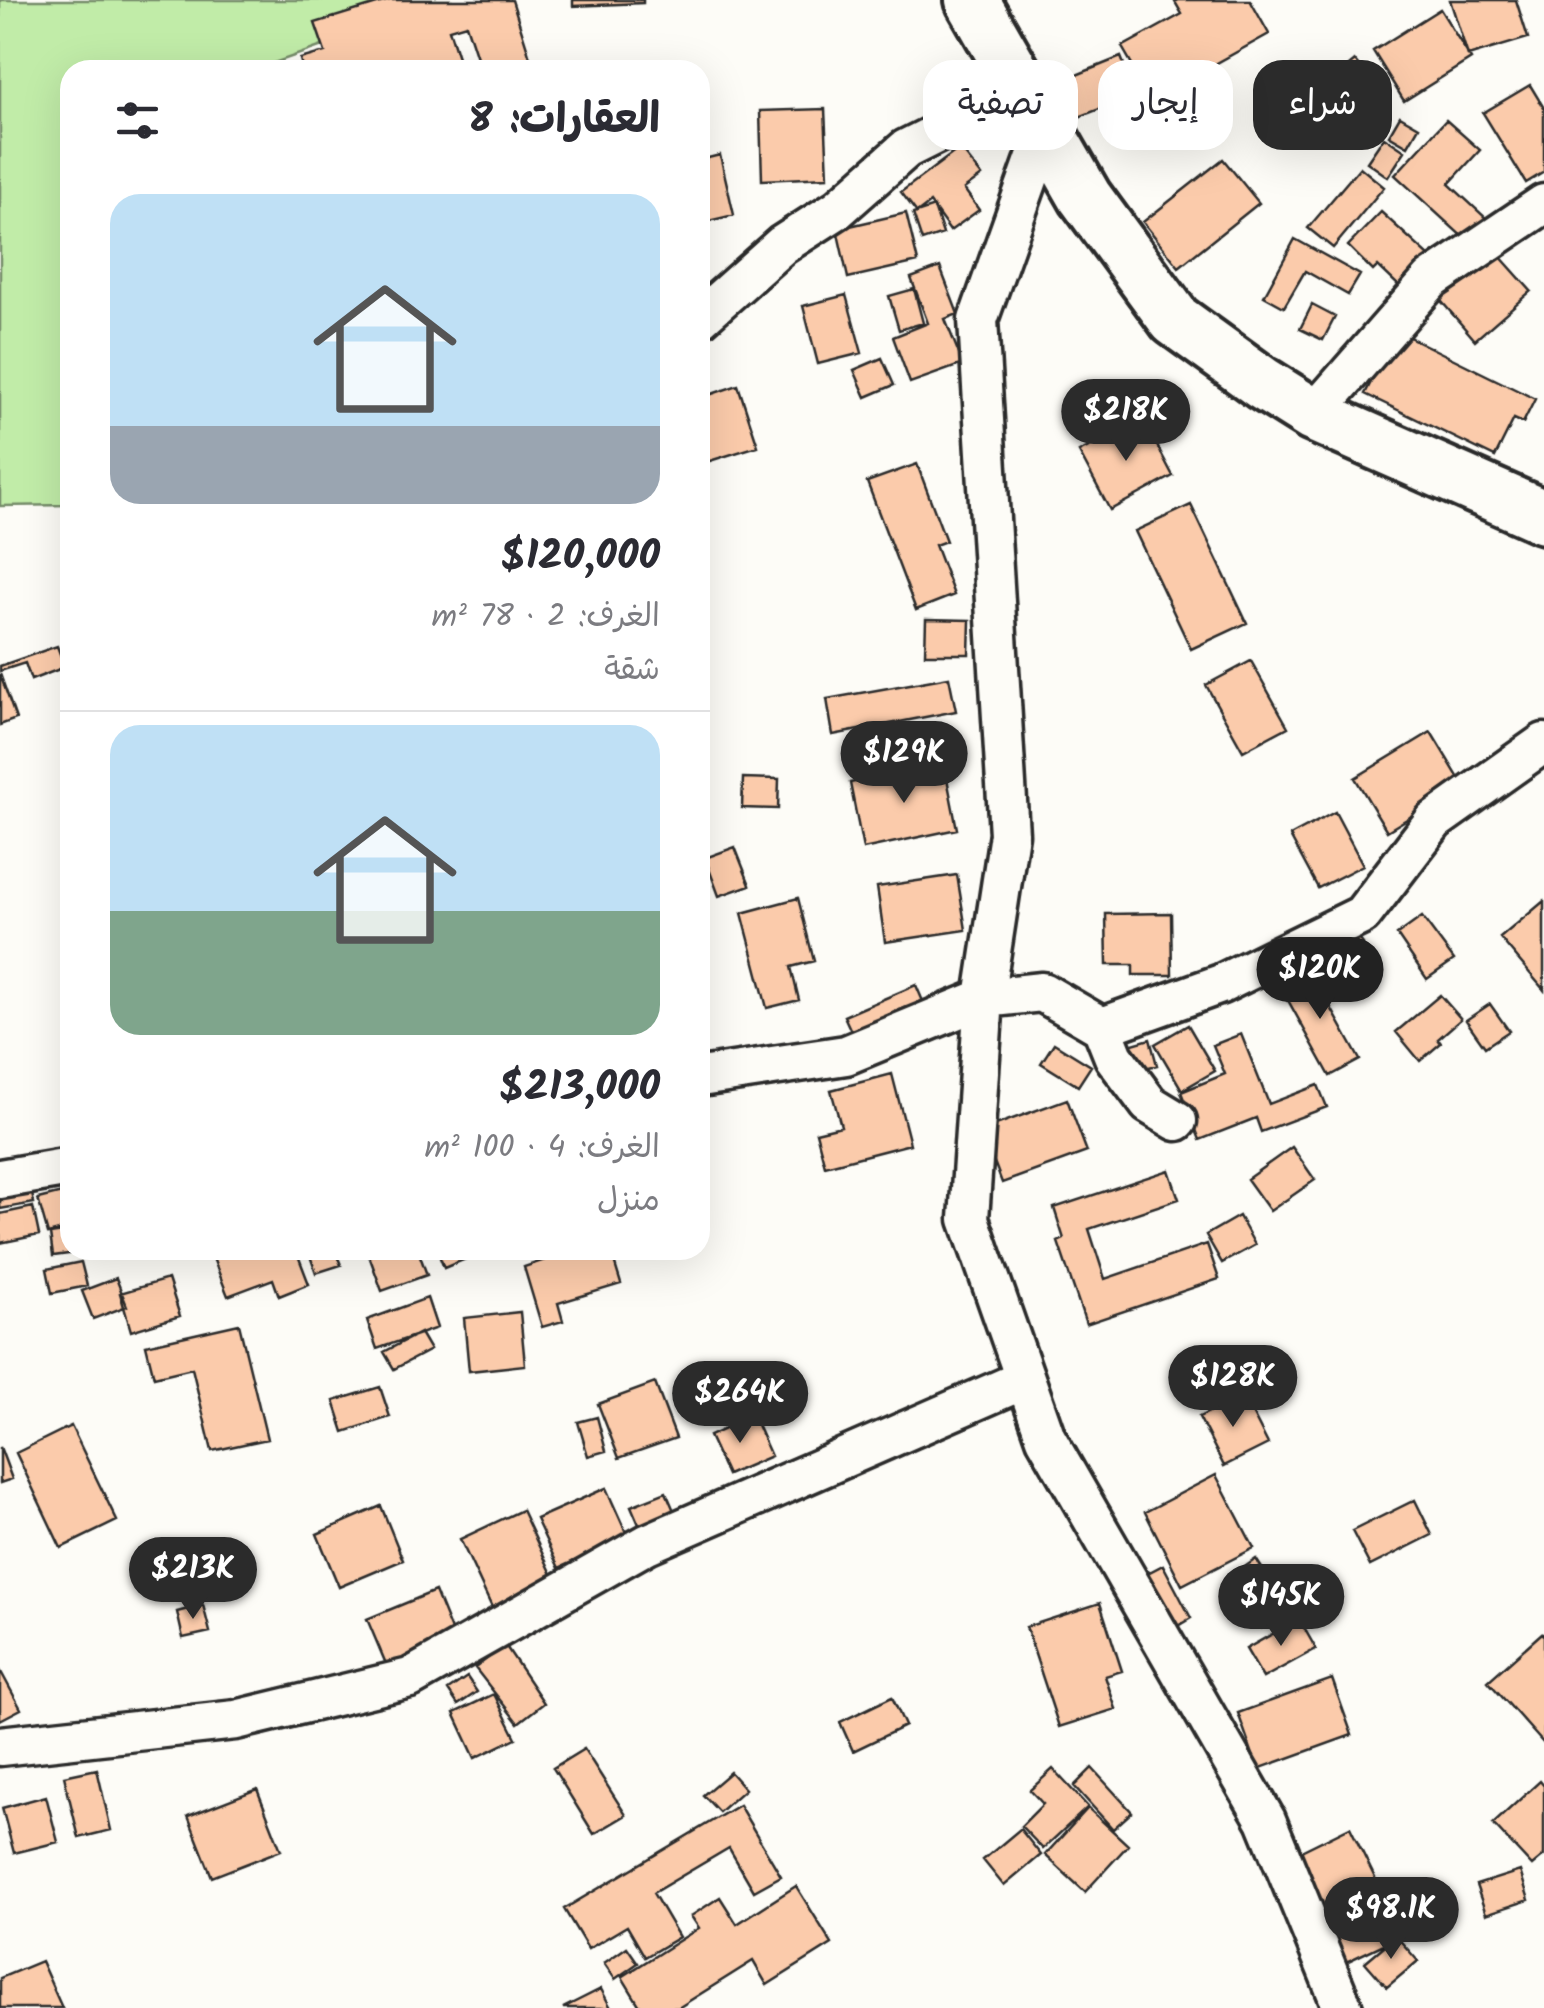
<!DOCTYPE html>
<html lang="ar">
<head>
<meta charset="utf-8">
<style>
  body { margin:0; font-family:Kalam,"Playpen Sans Arabic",sans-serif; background:#f2f2f3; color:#2b2b33; direction:rtl; height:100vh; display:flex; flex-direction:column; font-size:38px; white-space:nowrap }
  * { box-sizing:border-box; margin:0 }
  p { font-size:32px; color:#7c7c81 }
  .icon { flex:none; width:55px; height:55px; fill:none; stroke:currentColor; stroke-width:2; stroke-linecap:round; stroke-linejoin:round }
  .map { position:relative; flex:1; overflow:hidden; direction:ltr }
  .sheet { position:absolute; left:60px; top:60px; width:650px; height:1200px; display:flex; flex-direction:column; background:#fff; border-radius:30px; box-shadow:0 10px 40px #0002; direction:rtl }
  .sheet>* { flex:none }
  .top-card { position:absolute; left:740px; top:60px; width:652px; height:90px; direction:rtl; display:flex; gap:20px }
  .price { position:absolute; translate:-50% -85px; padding:0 22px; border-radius:35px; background:#2b2b2b; color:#fff; font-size:32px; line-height:65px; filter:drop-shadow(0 2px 5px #0008) }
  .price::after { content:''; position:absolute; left:50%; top:60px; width:30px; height:22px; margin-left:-15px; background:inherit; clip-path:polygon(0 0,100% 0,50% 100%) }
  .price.active { background:#222; color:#fff }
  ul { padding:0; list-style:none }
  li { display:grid; align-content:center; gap:20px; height:530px; padding:0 50px }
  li+li { border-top:2px solid #e1e1e2 }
  li span { display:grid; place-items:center; height:310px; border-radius:30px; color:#555 }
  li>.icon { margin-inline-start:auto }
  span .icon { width:180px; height:180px; fill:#fffc; stroke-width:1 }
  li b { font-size:42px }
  h2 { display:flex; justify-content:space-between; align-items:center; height:120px; padding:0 50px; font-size:42px }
  .pill { padding:0 35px; border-radius:30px; background:#fff; box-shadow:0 10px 40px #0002; font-size:35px; line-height:90px }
  .pill.active { background:#2b2b2b; color:#fff }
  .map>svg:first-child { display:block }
  .green { fill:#c1eca8; stroke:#768c6a; stroke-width:2.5 }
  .building { fill:#fbcbab; stroke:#2b2b2b; stroke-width:2.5 }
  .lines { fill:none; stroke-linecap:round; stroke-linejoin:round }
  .minor-casing { stroke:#2b2b2b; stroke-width:45 }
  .secondary-casing { stroke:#2b2b2b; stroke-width:60 }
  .minor { stroke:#fdfcf7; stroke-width:38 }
  .secondary { stroke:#fdfcf7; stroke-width:52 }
</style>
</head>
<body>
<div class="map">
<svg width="1544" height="2008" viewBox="0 0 1544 2008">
  <rect width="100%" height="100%" fill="#fdfcf7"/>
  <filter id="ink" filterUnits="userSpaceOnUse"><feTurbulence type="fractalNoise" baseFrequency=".01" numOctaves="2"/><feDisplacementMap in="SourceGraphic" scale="20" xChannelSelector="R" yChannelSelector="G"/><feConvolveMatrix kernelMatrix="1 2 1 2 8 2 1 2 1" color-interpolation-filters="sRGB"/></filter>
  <g filter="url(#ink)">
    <path class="green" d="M0 0H454L254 70H70V505L0 506Z"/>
    <path class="building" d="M390 0H512L534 70H481L466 24 449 29 462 70H303L300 59 325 52 315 23Z
      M573 0H643V3L573 6Z
      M1179 0H1250L1269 34 1152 99 1122 47 1182 14 1175 2Z
      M1450 0H1516L1528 38 1468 56Z
      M1440 9 1471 59 1404 101 1373 51Z
      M1121 57 1136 95 1079 117 1064 80Z
      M1355 61 1386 99 1347 131 1316 93Z
      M1530 85 1544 108V172L1526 183 1483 113Z
      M1306 102 1323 127 1304 139 1287 114Z
      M825 109 828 177 762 180 760 111Z
      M1400 116 1419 127 1408 146 1389 135Z
      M1446 120 1480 150 1449 184 1487 219 1467 241 1395 175Z
      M1384 137 1405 151 1388 177 1367 162Z
      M960 148 982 176 964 189 979 210 950 231 930 203 917 213 901 192Z
      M720 155 734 215 700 223V160Z
      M1223 159 1259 203 1179 267 1143 222Z
      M1360 167 1384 187 1333 248 1308 228Z
      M934 207 943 234 922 241 913 214Z
      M1381 212 1429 256 1400 287 1378 266 1373 271 1348 246Z
      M906 213 918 262 848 278 837 229Z
      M1295 239 1360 275 1348 295 1305 271 1284 307 1264 296Z
      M1491 246 1531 291 1475 340 1436 295Z
      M940 267 958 314 945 319 963 364 910 383 893 337 928 323 911 278Z
      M914 289 923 323 899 330 889 296Z
      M846 295 862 353 818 364 803 306Z
      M1312 305 1335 317 1323 340 1300 329Z
      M1397 331 1535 399 1523 423 1514 419 1495 457 1365 394Z
      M882 358 894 385 866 397 854 370Z
      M738 385 758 446 700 464V398Z
      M1143 419 1173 476 1110 510 1079 452Z
      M917 464 946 541 935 545 954 595 916 610 867 482Z
      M1191 505 1247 623 1191 649 1135 531Z
      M926 619 970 620 969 654H925Z
      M57 646 65 667 31 680 25 663 0 671V666Z
      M1251 661 1288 727 1243 751 1206 685Z
      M0 674 16 719 0 725Z
      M949 677 956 711 833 735 827 699Z
      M1431 732 1463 785 1387 831 1355 778Z
      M944 763 957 829 863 849 850 783Z
      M743 778 779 779 778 809 742 808Z
      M1335 812 1363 865 1318 888 1290 836Z
      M735 847 750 885 719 896 705 858Z
      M957 875 966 930 885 942 877 887Z
      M798 898 814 961 791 967 799 1000 767 1008 742 913Z
      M1544 901V990L1500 938Z
      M1171 913 1172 975H1133V965H1107L1106 914Z
      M1422 917 1454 960 1427 979 1397 935Z
      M1350 927 1363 944 1343 960 1329 943Z
      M1309 968 1360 1060 1330 1076 1279 984Z
      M916 985 928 1013 857 1044 844 1016Z
      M1440 995 1461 1019 1438 1039 1441 1043 1420 1061 1396 1032Z
      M1490 1004 1509 1031 1485 1047 1466 1020Z
      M1188 1025 1215 1071 1182 1090 1155 1044Z
      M1241 1034 1269 1104 1318 1085 1327 1107 1261 1132 1256 1118 1200 1140 1181 1092 1225 1074 1213 1045Z
      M1150 1039 1157 1065 1129 1072 1122 1047Z
      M1054 1043 1091 1066 1078 1086 1041 1063Z
      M892 1074 910 1144 825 1166 816 1132 841 1126 831 1090Z
      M1067 1099 1087 1152 1002 1183 982 1130Z
      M1292 1147 1315 1180 1270 1211 1247 1179Z
      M1169 1170 1179 1199 1089 1229 1105 1279 1207 1244 1219 1279 1086 1324 1058 1242 1064 1239 1054 1208Z
      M29 1180 34 1203 0 1209V1186Z
      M70 1191V1228L48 1234 38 1199Z
      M33 1207 39 1235 0 1243V1214Z
      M1239 1216 1255 1245 1222 1263 1206 1235Z
      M70 1231V1250H99L53 1256 50 1234Z
      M220 1250H296L309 1284 279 1296 273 1279 228 1296 211 1253Z
      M308 1250H335L341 1265 316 1273Z
      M367 1250H418L427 1275 382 1291Z
      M437 1250H487L444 1268Z
      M549 1250H651L614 1261 621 1284 558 1303 563 1321 542 1327 524 1267 551 1258Z
      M81 1262 87 1286 52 1293 47 1269Z
      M116 1278 127 1306 93 1319 82 1291Z
      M168 1279 180 1316 131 1331 120 1293Z
      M427 1298 437 1328 377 1349 367 1320Z
      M520 1312 525 1365 469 1371 464 1318Z
      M239 1324 267 1439 212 1451 192 1368 154 1377 146 1345Z
      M420 1333 430 1350 394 1369 384 1352Z
      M1229 1360 1248 1383 1215 1410 1196 1386Z
      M655 1383 676 1438 619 1458 598 1404Z
      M380 1387 390 1417 344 1432 334 1401Z
      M1243 1395 1268 1444 1224 1466 1199 1417Z
      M753 1416 771 1456 727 1475 709 1436Z
      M597 1417 606 1451 588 1456 578 1422Z
      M71 1426 117 1521 61 1548 16 1453Z
      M0 1447 12 1479 0 1483Z
      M1216 1475 1254 1548 1182 1585 1145 1512Z
      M606 1488 628 1537 559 1568 536 1519Z
      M666 1492 678 1520 643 1534 631 1506Z
      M1415 1500 1432 1535 1370 1566 1352 1531Z
      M381 1506 403 1560 339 1587 317 1534Z
      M522 1510 558 1587 496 1616 460 1539Z
      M1256 1559 1265 1573 1245 1587 1236 1573Z
      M1163 1565 1191 1618 1171 1630 1142 1576Z
      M1281 1588 1293 1614 1261 1628 1250 1602Z
      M435 1591 456 1643 389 1671 367 1619Z
      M1100 1603 1122 1671 1105 1676 1116 1709 1059 1727 1026 1627Z
      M203 1605 210 1632 183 1638 177 1612Z
      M1299 1619 1316 1649 1263 1678 1246 1649Z
      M1542 1633 1544 1636V1744L1488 1681Z
      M505 1645 544 1703 518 1723 475 1668Z
      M0 1670 21 1709 0 1720Z
      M467 1677 477 1692 458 1705 448 1690Z
      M1332 1679 1352 1735 1258 1769 1238 1713Z
      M494 1694 516 1738 475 1758 454 1713Z
      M892 1697 905 1726 853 1751 840 1722Z
      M584 1749 626 1815 594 1834 553 1768Z
      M1092 1768 1132 1812 1113 1829 1074 1786Z
      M97 1769 111 1830 79 1838 64 1776Z
      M1053 1769 1088 1807 1043 1849 1021 1826 1043 1804 1030 1790Z
      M730 1772 745 1789 719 1812 703 1795Z
      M1540 1781 1544 1786V1856L1532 1866 1493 1824Z
      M257 1789 281 1850 212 1877 188 1816Z
      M46 1796 58 1842 14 1853 2 1808Z
      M739 1805 781 1876 754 1891 729 1848 653 1893 679 1937 645 1957 627 1926 588 1949 564 1909Z
      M1088 1808 1128 1845 1085 1892 1045 1855Z
      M1350 1827 1403 1935 1344 1963 1291 1856Z
      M1020 1829 1041 1855 1004 1886 983 1860Z
      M1520 1871 1529 1900 1486 1914 1476 1885Z
      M796 1886 832 1944 767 1985 753 1961 678 2008H641L622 1977 699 1928 691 1916 720 1897 737 1924Z
      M1396 1936 1418 1961 1387 1987 1365 1962Z
      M627 1947 638 1963 615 1979 604 1963Z
      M41 1961 62 2008H0V1978Z
      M601 1989 611 2008H563Z"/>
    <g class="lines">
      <g class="minor-casing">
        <path id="minor" d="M1046 129 978 320 1009 834 984 998 969 1219 1046 1438 1266 1820 1343 2008
          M700 318 782 245 838 209 906 149 1024 90
          M1313 415 1431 280 1544 204
          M1102 1027 1221 984 1362 915 1434 821 1544 743
          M700 1077 846 1055 984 998 1042 992 1102 1027 1114 1057 1149 1104 1177 1121
          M0 1179 70 1167
          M0 1746 236 1720 410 1678 647 1544 1025 1379"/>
      </g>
      <g class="secondary-casing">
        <path id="secondary" d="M972 0 1085 197 1175 320 1262 383 1313 415 1544 517"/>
      </g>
      <use href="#minor" class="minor"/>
      <use href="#secondary" class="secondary"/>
    </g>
  </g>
</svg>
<b class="price" style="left:1126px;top:464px">$218K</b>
<b class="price" style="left:904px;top:806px">$129K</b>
<b class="price active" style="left:1320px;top:1022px">$120K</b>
<b class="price" style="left:1233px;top:1430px">$128K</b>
<b class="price" style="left:740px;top:1446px">$264K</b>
<b class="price" style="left:193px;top:1622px">$213K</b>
<b class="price" style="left:1281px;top:1649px">$145K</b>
<b class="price" style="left:1391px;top:1962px">$98.1K</b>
<div class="top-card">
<a class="pill active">شراء</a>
<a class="pill">إيجار</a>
<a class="pill">تصفية</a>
</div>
<section class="sheet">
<h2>العقارات: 8<svg class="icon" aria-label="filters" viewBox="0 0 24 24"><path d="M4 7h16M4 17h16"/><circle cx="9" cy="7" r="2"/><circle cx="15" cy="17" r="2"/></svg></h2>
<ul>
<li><span style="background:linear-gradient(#bfe0f5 75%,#9aa5b1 0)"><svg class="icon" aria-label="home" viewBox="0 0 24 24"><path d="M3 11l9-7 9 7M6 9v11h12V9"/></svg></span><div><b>$120,000</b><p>الغرف: 2 · 78 m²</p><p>شقة</p></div></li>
<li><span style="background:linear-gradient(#bfe0f5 60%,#7fa58c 0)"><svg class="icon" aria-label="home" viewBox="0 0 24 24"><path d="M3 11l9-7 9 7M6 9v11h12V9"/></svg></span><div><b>$213,000</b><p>الغرف: 4 · 100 m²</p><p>منزل</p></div></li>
</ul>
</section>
</div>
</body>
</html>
